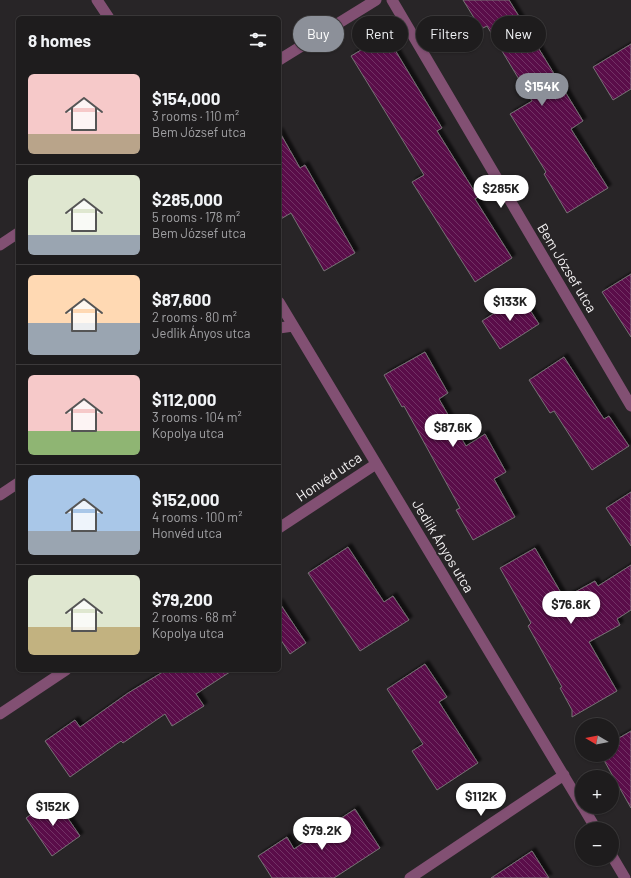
<!DOCTYPE html>
<html lang="en">
<head>
<meta charset="utf-8">
<style>
  body { margin:0; font-family:Barlow,sans-serif; background:#262526; color:#f1f3f6; height:100vh; display:flex; flex-direction:column; font-size:15px; white-space:nowrap }
  * { box-sizing:border-box; margin:0 }
  p { font-size:13px; color:#a1a1a4 }
  .icon { flex:none; width:22px; height:22px; fill:none; stroke:currentColor; stroke-width:2; stroke-linecap:round; stroke-linejoin:round }
  .map { position:relative; flex:1; overflow:hidden }
  .sheet { position:absolute; left:16px; top:16px; width:265px; height:656px; display:flex; flex-direction:column; background:#1e1c1d; border-radius:6px; box-shadow:0 1px 3px #0004,0 0 0 1px #3c3a3b }
  .sheet>* { flex:none }
  .hud { position:absolute; left:293px; top:16px; width:278px; height:36px; display:flex; gap:8px }
  .needle { width:26px; rotate:280deg }
  .tools { position:absolute; left:575px; top:718px; display:grid; gap:8px }
  .tools a { display:grid; place-items:center; width:44px; height:44px; border-radius:50%; background:#1e1c1d; box-shadow:0 1px 3px #0004,0 0 0 1px #3c3a3b; font-size:20px }
  .price { position:absolute; translate:-50% -34px; padding:0 9px; border-radius:14px; background:#fff; color:#222; font-size:13px; line-height:26px; filter:drop-shadow(0 1px 2px #0008) }
  .price::after { content:''; position:absolute; left:50%; top:24px; width:12px; height:9px; margin-left:-6px; background:inherit; clip-path:polygon(0 0,100% 0,50% 100%) }
  .price.on { background:#8c9099; color:#fff }
  ul { padding:0; list-style:none }
  li { display:flex; align-items:center; gap:12px; height:100px; padding:0 12px }
  li+li { border-top:1px solid #3c3a3b }
  li span { display:grid; place-items:center; flex:none; width:112px; height:80px; border-radius:6px; color:#555 }
  li>.icon { margin-inline-start:auto }
  span .icon { width:48px; height:48px; fill:#fffc; stroke-width:1 }
  li b { font-size:17px }
  h2 { display:flex; justify-content:space-between; align-items:center; height:48px; padding:0 12px; font-size:17px }
  .chip { padding:0 14px; border-radius:18px; background:#1e1c1d; box-shadow:0 1px 3px #0004,0 0 0 1px #3c3a3b; font-size:14px; line-height:36px }
  .chip.on { background:#8c9099; color:#fff }
  .map>svg:first-child { display:block }
  .building { fill:url(#building-back-hatch); stroke:#767274; filter:url(#shadow) }
  .lines { fill:none; stroke-linecap:round; stroke-linejoin:round }
  .minor { stroke:#825073; stroke-width:11 }
  .labels { text-anchor:middle; stroke-width:4; stroke-linejoin:round; paint-order:stroke }
  .street-label { font-size:14px; fill:#f4f2f3; stroke:#282527 }
</style>
</head>
<body>
<div class="map">
<svg width="631" height="878" viewBox="0 0 631 878">
  <defs>
    <pattern id="building-back-hatch" width="6" height="6" patternUnits="userSpaceOnUse"><rect width="6" height="6" fill="#5a0f4a"/><path d="M-1 5l2 2M0 0l6 6M5-1l2 2" fill="none" stroke="#723265"/></pattern>
    <filter id="shadow"><feDropShadow dx="3.5" dy="-3.5" stdDeviation="1" flood-color="#0009"/></filter>
  </defs>
  <rect width="100%" height="100%" fill="#282527"/>
  <path class="building" d="M463 0H509L583 121 571 129 608 188 567 213 544 174 546 172 510 114 532 101 487 26 481 29Z
    M386 35 442 128 437 131 478 197 475 199 512 258 475 282 412 182 424 175 351 56Z
    M631 44V89L613 100 593 67Z
    M279 131 300 168 305 165 355 253 324 271 291 213 279 220Z
    M631 274V337L602 292Z
    M521 296 539 324 500 349 482 321Z
    M425 352 448 393 439 399 466 446 485 434 506 472 494 479 515 517 473 540 456 510 460 508 404 406 402 407 384 375Z
    M564 357 604 419 609 416 629 446 592 470 554 411 550 413 529 380Z
    M631 492V546L606 508Z
    M348 547 384 602 393 596 409 620 360 651 308 573Z
    M535 548 564 598 595 581 598 586 631 565V610L617 619 620 625 589 642 617 691 572 717V710L560 688 562 687 528 626 531 623 500 568Z
    M279 602 306 643 290 654 279 637Z
    M425 664 447 697 439 702 478 763 437 790 412 751 423 744 387 689Z
    M166 670H233L196 694 204 706 172 726 165 714 123 743 121 741 70 777 45 741 75 720 80 727 128 693Z
    M631 731V808L601 755H612V742Z
    M54 798 80 836 52 856 26 818Z
    M355 809 380 848 334 878H272L258 856 287 837 294 849Z
    M532 851 549 878H491Z"/>
  <g class="lines">
    <path class="minor" d="M97 0 109 18
      M392 0 631 406
      M279 60 376 0
      M0 245 18 233
      M279 302 582 806
      M279 328 293 326
      M0 495 18 483
      M279 528 376 464
      M0 714 66 670
      M583 807 596 829
      M612 856 625 878
      M410 878 564 775"/>
  </g>
  <g class="labels">
    <g class="street-label">
      <text transform="translate(567 268) rotate(59)" y="5">Bem József utca</text>
      <text transform="translate(329 477) rotate(-34)" y="5">Honvéd utca</text>
      <text transform="translate(443 546) rotate(59)" y="5">Jedlik Ányos utca</text>
    </g>
  </g>
</svg>
<div class="tools">
<a><svg class="needle" viewBox="-14 -14 28 28"><path d="M0-13l5 13h-10z" fill="#e53935"/><path d="M0 13l5-13h-10z" fill="#a1a1a4"/></svg></a>
<a>+</a>
<a>−</a>
</div>
<b class="price on" style="left:542px;top:107px">$154K</b>
<b class="price" style="left:501px;top:209px">$285K</b>
<b class="price" style="left:510px;top:322px">$133K</b>
<b class="price" style="left:453px;top:448px">$87.6K</b>
<b class="price" style="left:571px;top:625px">$76.8K</b>
<b class="price" style="left:481px;top:817px">$112K</b>
<b class="price" style="left:53px;top:827px">$152K</b>
<b class="price" style="left:322px;top:851px">$79.2K</b>
<div class="hud">
<a class="chip on">Buy</a>
<a class="chip">Rent</a>
<a class="chip">Filters</a>
<a class="chip">New</a>
</div>
<section class="sheet">
<h2>8 homes<svg class="icon" aria-label="filters" viewBox="0 0 24 24"><path d="M4 7h16M4 17h16"/><circle cx="9" cy="7" r="2"/><circle cx="15" cy="17" r="2"/></svg></h2>
<ul>
<li><span style="background:linear-gradient(#f6c9c9 75%,#b9a48a 0)"><svg class="icon" aria-label="home" viewBox="0 0 24 24"><path d="M3 11l9-7 9 7M6 9v11h12V9"/></svg></span><div><b>$154,000</b><p>3 rooms · 110 m²</p><p>Bem József utca</p></div></li>
<li><span style="background:linear-gradient(#dfe7d0 75%,#9aa5b1 0)"><svg class="icon" aria-label="home" viewBox="0 0 24 24"><path d="M3 11l9-7 9 7M6 9v11h12V9"/></svg></span><div><b>$285,000</b><p>5 rooms · 178 m²</p><p>Bem József utca</p></div></li>
<li><span style="background:linear-gradient(#ffd9b3 60%,#9aa5b1 0)"><svg class="icon" aria-label="home" viewBox="0 0 24 24"><path d="M3 11l9-7 9 7M6 9v11h12V9"/></svg></span><div><b>$87,600</b><p>2 rooms · 80 m²</p><p>Jedlik Ányos utca</p></div></li>
<li><span style="background:linear-gradient(#f6c9c9 70%,#8fb573 0)"><svg class="icon" aria-label="home" viewBox="0 0 24 24"><path d="M3 11l9-7 9 7M6 9v11h12V9"/></svg></span><div><b>$112,000</b><p>3 rooms · 104 m²</p><p>Kopolya utca</p></div></li>
<li><span style="background:linear-gradient(#a9c7e8 70%,#9aa5b1 0)"><svg class="icon" aria-label="home" viewBox="0 0 24 24"><path d="M3 11l9-7 9 7M6 9v11h12V9"/></svg></span><div><b>$152,000</b><p>4 rooms · 100 m²</p><p>Honvéd utca</p></div></li>
<li><span style="background:linear-gradient(#dfe7d0 65%,#c2b280 0)"><svg class="icon" aria-label="home" viewBox="0 0 24 24"><path d="M3 11l9-7 9 7M6 9v11h12V9"/></svg></span><div><b>$79,200</b><p>2 rooms · 68 m²</p><p>Kopolya utca</p></div></li>
</ul>
</section>
</div>
</body>
</html>
